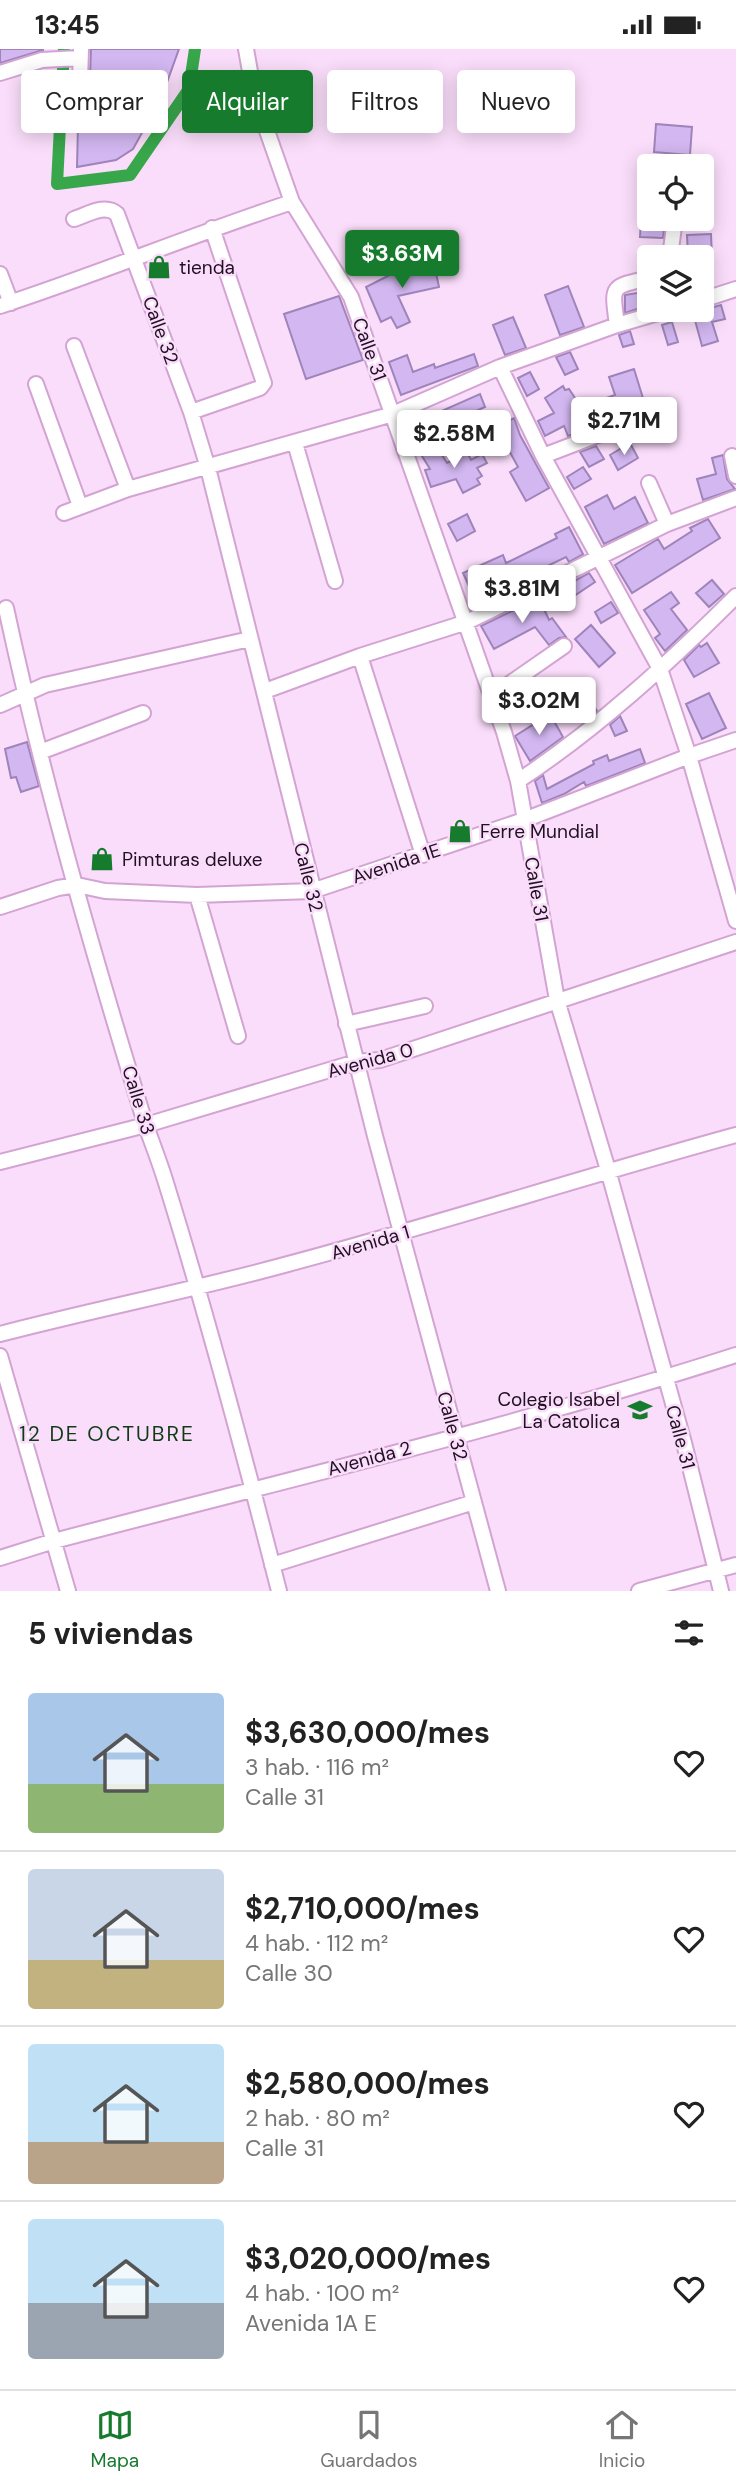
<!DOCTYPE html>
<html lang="es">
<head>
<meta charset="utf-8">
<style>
  body { margin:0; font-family:"DM Sans",sans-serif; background:#f2f2f2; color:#222; height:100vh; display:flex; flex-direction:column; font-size:26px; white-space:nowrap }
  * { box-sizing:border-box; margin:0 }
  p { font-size:23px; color:#767676 }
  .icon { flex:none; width:38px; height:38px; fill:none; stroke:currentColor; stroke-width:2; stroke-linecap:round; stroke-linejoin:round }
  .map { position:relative; height:1542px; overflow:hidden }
  .sheet { display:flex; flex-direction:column; background:#fff; flex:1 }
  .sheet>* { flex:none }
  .guide { position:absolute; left:21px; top:21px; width:695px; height:63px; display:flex; gap:14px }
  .fabs { position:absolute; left:637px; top:105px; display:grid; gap:14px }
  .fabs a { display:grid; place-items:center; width:77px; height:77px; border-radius:7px; background:#fff; box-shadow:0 4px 18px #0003; font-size:35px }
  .price { position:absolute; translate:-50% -60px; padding:0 16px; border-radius:7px; background:#fff; color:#222; font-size:23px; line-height:46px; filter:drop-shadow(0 2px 4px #0008) }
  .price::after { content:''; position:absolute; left:50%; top:42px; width:21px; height:16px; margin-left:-10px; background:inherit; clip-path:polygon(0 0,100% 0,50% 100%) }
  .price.on { background:#177b2e; color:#fff }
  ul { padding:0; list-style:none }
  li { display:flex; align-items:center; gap:21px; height:175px; padding:0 28px }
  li+li { border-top:2px solid #e0e0e0 }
  li span { display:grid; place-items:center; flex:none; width:196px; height:140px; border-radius:7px; color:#555 }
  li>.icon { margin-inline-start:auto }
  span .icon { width:84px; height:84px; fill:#fffc; stroke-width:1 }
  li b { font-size:30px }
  h2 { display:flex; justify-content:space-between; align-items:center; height:84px; padding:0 28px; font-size:30px }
  .tag { padding:0 24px; border-radius:7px; background:#fff; box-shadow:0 4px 18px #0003; font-size:24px; line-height:63px }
  .tag.on { background:#177b2e; color:#fff }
  .status { display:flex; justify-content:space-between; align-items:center; height:49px; padding:0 35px; background:#fff; direction:ltr }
  .status svg { height:19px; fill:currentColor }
  .menu { display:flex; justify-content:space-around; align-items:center; height:98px; border-top:2px solid #e0e0e0; background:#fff; font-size:19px; color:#767676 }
  .menu a { display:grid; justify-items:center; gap:4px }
  .menu .on { color:#177b2e }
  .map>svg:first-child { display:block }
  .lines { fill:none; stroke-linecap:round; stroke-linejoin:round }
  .canal { stroke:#38a64b; stroke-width:12 }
  .building { fill:#d2b7f0; stroke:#9e84ba; stroke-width:2 }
  .minor-casing { stroke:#d3a4d3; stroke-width:18 }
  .minor { stroke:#fff; stroke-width:14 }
  .labels { text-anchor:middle; stroke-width:5; stroke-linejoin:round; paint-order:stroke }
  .poi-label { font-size:19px; fill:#211022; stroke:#faddfa; text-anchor:start }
  .street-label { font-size:19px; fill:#211022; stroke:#faddfa }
  .neighbourhood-label { font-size:21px; letter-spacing:2px; fill:#0e3b16; stroke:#faddfa }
</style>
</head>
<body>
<div class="status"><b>13:45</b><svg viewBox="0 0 49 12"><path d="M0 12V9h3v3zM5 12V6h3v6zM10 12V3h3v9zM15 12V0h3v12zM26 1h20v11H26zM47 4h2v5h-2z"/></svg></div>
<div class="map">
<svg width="736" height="1542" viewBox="0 0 736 1542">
  <rect width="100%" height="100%" fill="#faddfa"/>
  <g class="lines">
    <path class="canal" d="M64 0 57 135 130 126 189 40 195 0"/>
  </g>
  <path class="building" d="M0 0H43V1L0 14Z
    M91 0H179L162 47 151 67 144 62 89 57Z
    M656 75 692 78 690 106 654 103Z
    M78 76 142 82H143L133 100 116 111 77 118Z
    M641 170H665L663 189 640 188Z
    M711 185 712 209 688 208 687 186Z
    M433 210 439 238 398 247 410 273 397 279 391 268 381 273 366 238 396 223 395 218Z
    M568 237 584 278 560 286 545 246Z
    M649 242V256L625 264V246Z
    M339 247 363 311 306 330 284 265Z
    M721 256 725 270 712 273 718 292 702 297 693 264Z
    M513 268 526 299 505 306 493 276Z
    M672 273 678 293 668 296 662 276Z
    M630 282 634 295 623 298 619 286Z
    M570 303 578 320 565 326 556 308Z
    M474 305 478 317 401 346 389 313 407 306 413 323 434 315 435 319Z
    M634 320 646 359 568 387 564 377 545 387 538 372 554 364 545 349 563 337 565 341 569 340 581 358 615 346 609 328Z
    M530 323 539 340 527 347 518 329Z
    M480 345 485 358 447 375 445 372 416 386 409 372 424 365 426 369Z
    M514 369 520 386 549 439 526 452 510 423 518 418 505 394 497 399 489 384Z
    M630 394 638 409 618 421 610 406Z
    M596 397 604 410 589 418 580 403Z
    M437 398 447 414 467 403 471 411 482 405 487 414 477 419 482 427 477 430 480 435 463 444 456 430 431 438 425 421 430 420 422 407Z
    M723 406 727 430 735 440 703 451 697 430 716 425 712 409Z
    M583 418 591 430 574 440 567 428Z
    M607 446 614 460 635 448 648 474 604 495 585 458Z
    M467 465 475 482 457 492 448 475Z
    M708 470 720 489 632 544 615 516 658 490 664 500 692 482 690 479Z
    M569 478 583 505 569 513 566 508 514 533 517 538 478 557 463 524 503 506 506 514 557 489 555 485Z
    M589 524 595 533 574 547 567 536Z
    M712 531 724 545 709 558 696 544Z
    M671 543 679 554 671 560 687 581 665 602 655 589 660 585 644 561Z
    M539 549 549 571 552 569 566 588 559 589 549 596 535 578 494 600 481 577Z
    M611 553 618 564 601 574 595 563Z
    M591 576 615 604 599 618 575 590Z
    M707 594 719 614 694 628 684 611 699 596 701 598Z
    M578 635 597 662 587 670 567 642Z
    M518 641 526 653 516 660 508 648Z
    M709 644 726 679 702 690 686 655Z
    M550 665 563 688 530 712 515 687Z
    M620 667 627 682 615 687 610 676Z
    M27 693 39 737 21 743 16 728 11 729 5 700Z
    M640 700 645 714 586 737 584 733 564 745 542 754 535 732 543 726 547 740 594 715 593 712 607 706 609 712Z"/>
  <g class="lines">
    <g class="minor-casing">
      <path id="minor" d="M81 0 79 66 143 72
        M246 0 254 45 292 153 351 248 504 683 518 732 557 951 608 1121 684 1394 721 1542
        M0 24 42 11 79 9
        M74 170C87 166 105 154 117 165L191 363 208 419 375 1087 498 1542
        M670 208 675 170
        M0 225 11 254
        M702 251 736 240
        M0 257C98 225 194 185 292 153
        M617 276C612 237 609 238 649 229
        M74 297 128 440
        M500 318 543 407 660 620 689 707 736 872
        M36 335 80 457
        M191 363 260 339 264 334 212 179
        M295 394 335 532
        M543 407 645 368
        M732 407 736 427
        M649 434 667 475
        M64 464 128 440 393 365 500 318 617 276 668 261
        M6 559C43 732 93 904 145 1074 152 1094 160 1114 166 1134 208 1269 244 1405 279 1542
        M360 607 423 806
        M265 642 360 607 467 573 667 475 736 449
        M492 647 564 597
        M0 656 45 636 250 590
        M40 703 143 664
        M518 732C597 680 669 614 736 547
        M197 846 238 987
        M0 858 58 839 77 836 105 842 197 846 312 842 524 771 689 707 736 691
        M346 975 425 957
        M0 1113 146 1076 356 1013 380 1011 736 893
        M0 1285C96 1260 193 1241 288 1215 438 1175 586 1127 736 1086
        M0 1307 68 1542
        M0 1509 54 1492C282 1432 512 1378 736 1306
        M272 1516 474 1453
        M639 1542 736 1516"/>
    </g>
    <use href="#minor" class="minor"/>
  </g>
  <defs>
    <g id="shop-bare" transform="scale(1.89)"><path d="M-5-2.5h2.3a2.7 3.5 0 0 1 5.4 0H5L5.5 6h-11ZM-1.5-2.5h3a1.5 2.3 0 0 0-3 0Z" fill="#177b2e" stroke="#faddfa" stroke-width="2.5" paint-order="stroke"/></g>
    <g id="school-bare" transform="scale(1.89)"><path d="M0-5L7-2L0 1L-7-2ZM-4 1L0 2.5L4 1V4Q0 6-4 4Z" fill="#177b2e" stroke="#faddfa" stroke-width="2.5" paint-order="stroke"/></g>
  </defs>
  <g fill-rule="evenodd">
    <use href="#shop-bare" x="159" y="218"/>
    <use href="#shop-bare" x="460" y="782"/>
    <use href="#shop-bare" x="102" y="810"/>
    <use href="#school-bare" x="640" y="1361"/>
  </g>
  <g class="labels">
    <g class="poi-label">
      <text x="179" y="225">tienda</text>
      <text x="480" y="789">Ferre Mundial</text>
      <text x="122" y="817">Pimturas deluxe</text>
      <text x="620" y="1357" text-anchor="end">Colegio Isabel<tspan x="620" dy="22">La Catolica</tspan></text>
    </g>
    <g class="street-label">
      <text transform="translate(161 281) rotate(70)" y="7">Calle 32</text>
      <text transform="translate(370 300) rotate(70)" y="7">Calle 31</text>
      <text transform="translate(396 814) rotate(-18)" y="7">Avenida 1E</text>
      <text transform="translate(309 828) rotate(76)" y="7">Calle 32</text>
      <text transform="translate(537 840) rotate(80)" y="7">Calle 31</text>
      <text transform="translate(370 1011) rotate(-15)" y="7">Avenida 0</text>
      <text transform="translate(139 1051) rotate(73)" y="7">Calle 33</text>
      <text transform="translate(370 1193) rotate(-16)" y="7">Avenida 1</text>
      <text transform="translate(453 1377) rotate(75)" y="7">Calle 32</text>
      <text transform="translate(681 1388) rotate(75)" y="7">Calle 31</text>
      <text transform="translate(369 1409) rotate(-15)" y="7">Avenida 2</text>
    </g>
    <g class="neighbourhood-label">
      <text x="107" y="1392">12 DE OCTUBRE</text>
    </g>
  </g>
</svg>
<div class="fabs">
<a><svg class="icon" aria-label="locate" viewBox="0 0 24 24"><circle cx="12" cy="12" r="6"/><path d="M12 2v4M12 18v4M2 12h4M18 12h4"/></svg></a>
<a><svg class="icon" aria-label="layers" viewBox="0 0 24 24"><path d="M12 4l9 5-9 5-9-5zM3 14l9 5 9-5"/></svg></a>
</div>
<b class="price on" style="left:402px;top:241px">$3.63M</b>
<b class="price" style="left:624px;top:408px">$2.71M</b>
<b class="price" style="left:454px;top:421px">$2.58M</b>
<b class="price" style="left:522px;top:576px">$3.81M</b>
<b class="price" style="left:539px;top:688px">$3.02M</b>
<div class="guide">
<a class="tag">Comprar</a>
<a class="tag on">Alquilar</a>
<a class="tag">Filtros</a>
<a class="tag">Nuevo</a>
</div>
</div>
<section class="sheet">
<h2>5 viviendas<svg class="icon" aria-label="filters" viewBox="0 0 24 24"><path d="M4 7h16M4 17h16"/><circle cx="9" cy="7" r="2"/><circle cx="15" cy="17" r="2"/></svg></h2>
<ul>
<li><span style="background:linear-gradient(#a9c7e8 65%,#8fb573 0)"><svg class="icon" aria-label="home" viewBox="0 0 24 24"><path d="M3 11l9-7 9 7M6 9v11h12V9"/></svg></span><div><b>$3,630,000/mes</b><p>3 hab. · 116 m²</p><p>Calle 31</p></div><svg class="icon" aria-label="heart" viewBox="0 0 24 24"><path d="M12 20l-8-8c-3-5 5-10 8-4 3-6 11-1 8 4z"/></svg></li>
<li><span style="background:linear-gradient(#c9d6e8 65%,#c2b280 0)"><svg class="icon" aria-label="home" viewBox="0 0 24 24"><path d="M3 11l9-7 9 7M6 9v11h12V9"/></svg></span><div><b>$2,710,000/mes</b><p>4 hab. · 112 m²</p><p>Calle 30</p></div><svg class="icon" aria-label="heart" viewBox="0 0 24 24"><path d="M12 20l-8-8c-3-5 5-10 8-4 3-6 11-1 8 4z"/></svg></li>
<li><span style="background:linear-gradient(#bfe0f5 70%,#b9a48a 0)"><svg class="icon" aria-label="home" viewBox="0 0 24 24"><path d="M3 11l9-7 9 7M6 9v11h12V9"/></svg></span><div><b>$2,580,000/mes</b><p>2 hab. · 80 m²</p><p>Calle 31</p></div><svg class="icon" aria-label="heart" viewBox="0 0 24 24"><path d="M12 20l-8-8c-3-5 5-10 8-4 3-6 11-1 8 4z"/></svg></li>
<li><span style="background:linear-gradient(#bfe0f5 60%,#9aa5b1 0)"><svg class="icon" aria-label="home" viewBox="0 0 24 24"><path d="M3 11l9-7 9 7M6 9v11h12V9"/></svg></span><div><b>$3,020,000/mes</b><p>4 hab. · 100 m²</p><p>Avenida 1A E</p></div><svg class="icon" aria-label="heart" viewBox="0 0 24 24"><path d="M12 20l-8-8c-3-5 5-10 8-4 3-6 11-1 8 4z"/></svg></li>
</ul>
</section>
<nav class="menu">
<a class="on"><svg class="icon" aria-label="map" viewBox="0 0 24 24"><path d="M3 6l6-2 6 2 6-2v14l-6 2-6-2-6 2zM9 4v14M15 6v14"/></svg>Mapa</a>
<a><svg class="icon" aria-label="saved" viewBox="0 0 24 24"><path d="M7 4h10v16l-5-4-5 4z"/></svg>Guardados</a>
<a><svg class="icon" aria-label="home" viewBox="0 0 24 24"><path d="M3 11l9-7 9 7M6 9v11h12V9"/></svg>Inicio</a>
</nav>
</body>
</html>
